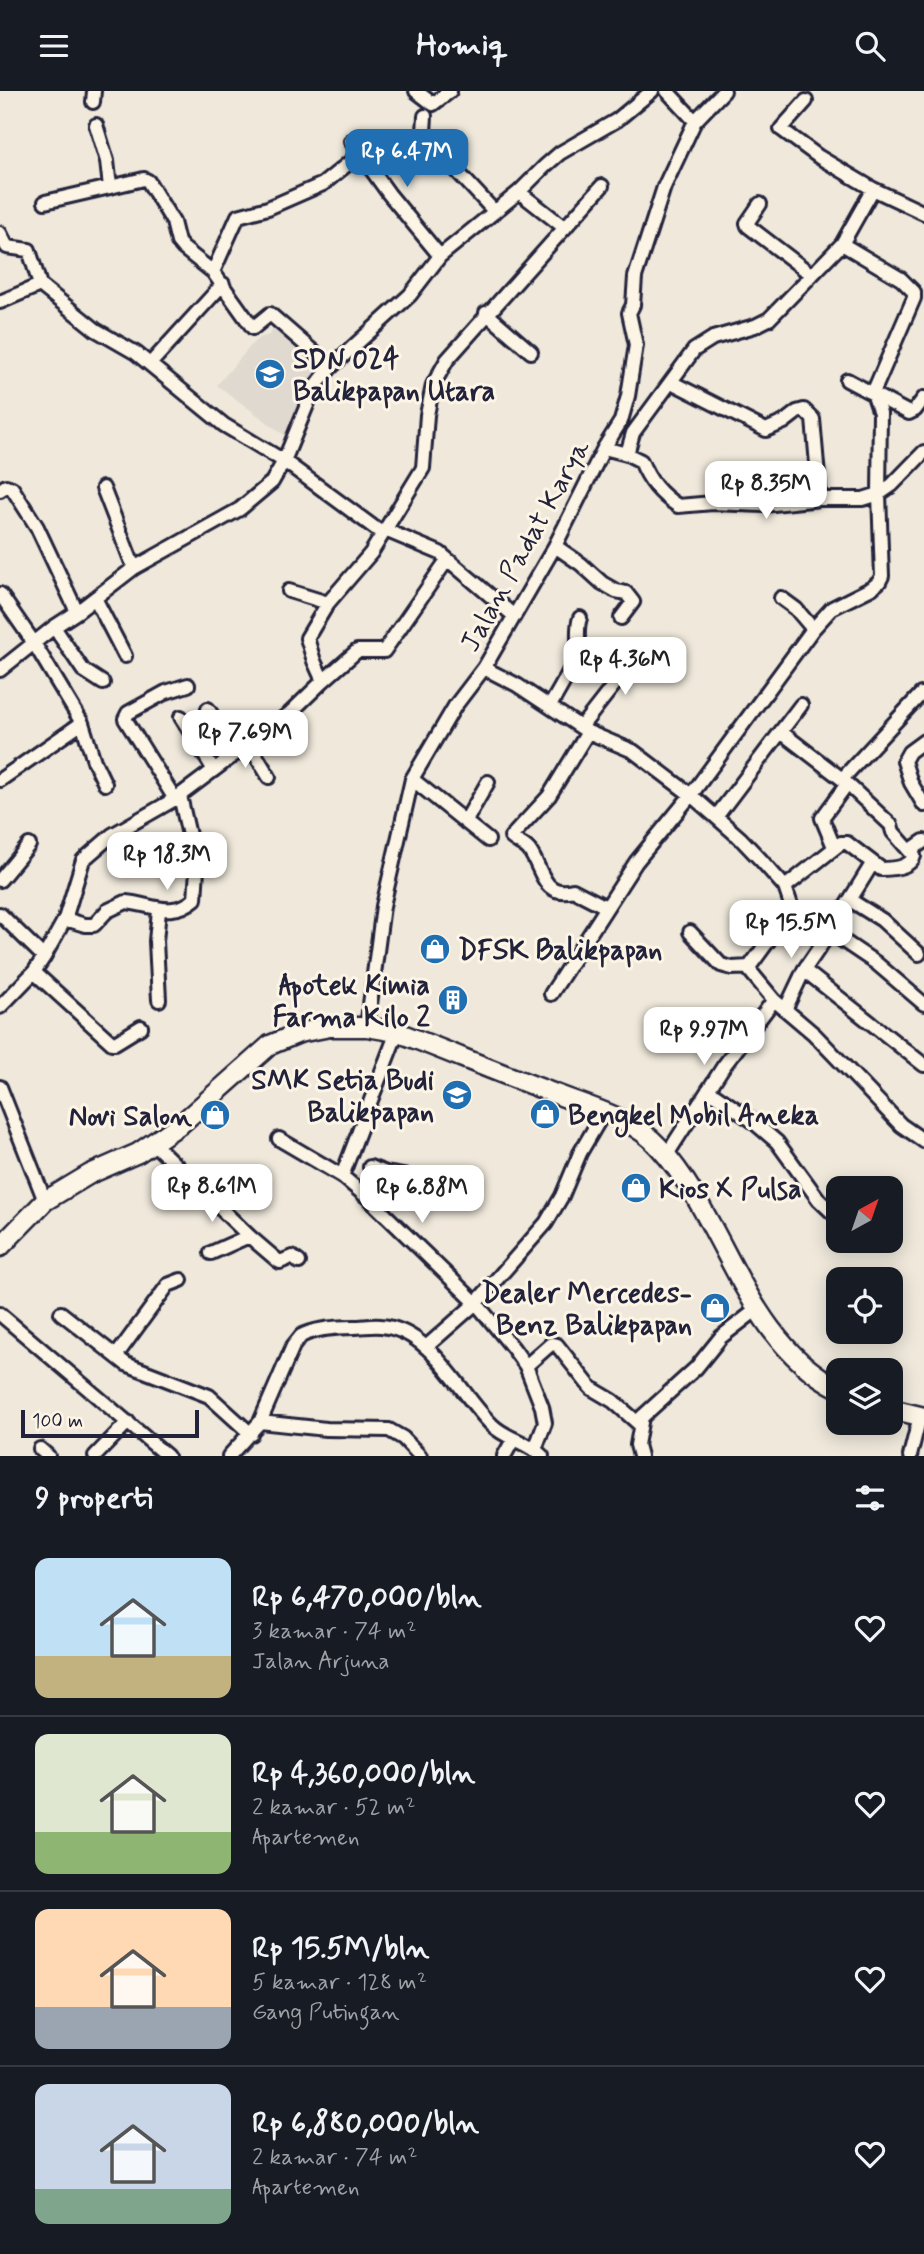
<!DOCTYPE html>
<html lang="id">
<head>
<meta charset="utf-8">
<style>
  body { margin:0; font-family:Mynerve,sans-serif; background:#20242c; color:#f1f3f6; height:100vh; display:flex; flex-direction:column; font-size:26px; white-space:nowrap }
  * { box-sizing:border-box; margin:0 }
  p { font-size:23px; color:#9ea1a6 }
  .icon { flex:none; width:38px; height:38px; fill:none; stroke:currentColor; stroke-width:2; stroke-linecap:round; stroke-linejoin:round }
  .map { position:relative; height:1365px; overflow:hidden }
  .side { display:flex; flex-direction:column; background:#171b24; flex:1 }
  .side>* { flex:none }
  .needle { width:46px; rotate:40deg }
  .tools { position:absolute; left:826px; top:1085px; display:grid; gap:14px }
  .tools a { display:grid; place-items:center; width:77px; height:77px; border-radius:14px; background:#171b24; box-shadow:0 4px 18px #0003; font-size:35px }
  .scale { position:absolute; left:21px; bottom:18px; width:178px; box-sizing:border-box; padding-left:7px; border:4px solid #22223b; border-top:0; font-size:19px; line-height:24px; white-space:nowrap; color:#22223b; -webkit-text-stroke:5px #fcf5e5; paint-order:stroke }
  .price { position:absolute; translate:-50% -60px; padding:0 16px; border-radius:14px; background:#fff; color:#222; font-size:23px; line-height:46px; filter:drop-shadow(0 2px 4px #0008) }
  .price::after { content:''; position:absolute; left:50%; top:42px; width:21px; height:16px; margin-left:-10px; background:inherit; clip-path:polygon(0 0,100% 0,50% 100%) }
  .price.active { background:#1f6fb2; color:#fff }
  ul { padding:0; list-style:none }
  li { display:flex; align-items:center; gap:21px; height:175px; padding:0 35px }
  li+li { border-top:2px solid #363941 }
  li span { display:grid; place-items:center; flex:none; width:196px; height:140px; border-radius:14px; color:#555 }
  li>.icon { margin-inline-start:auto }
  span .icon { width:84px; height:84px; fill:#fffc; stroke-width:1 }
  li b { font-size:30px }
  h2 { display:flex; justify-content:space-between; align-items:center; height:84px; padding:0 35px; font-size:30px }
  header { display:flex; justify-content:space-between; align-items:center; height:91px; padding:0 35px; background:#171b24; font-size:32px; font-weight:700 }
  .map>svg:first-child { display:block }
  .built { fill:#e0d9cf }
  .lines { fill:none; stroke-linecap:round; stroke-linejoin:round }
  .minor-casing { stroke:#22223b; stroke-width:18 }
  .highway-casing { stroke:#22223b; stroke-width:23 }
  .minor { stroke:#fcf5e5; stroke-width:12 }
  .highway { stroke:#fcf5e5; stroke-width:18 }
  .labels { text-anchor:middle; stroke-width:6; stroke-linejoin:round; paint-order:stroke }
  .poi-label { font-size:28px; font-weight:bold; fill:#22223b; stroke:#fcf5e5; text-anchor:start }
  .street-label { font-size:28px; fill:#22223b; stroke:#fcf5e5 }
</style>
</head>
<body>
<header><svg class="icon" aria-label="menu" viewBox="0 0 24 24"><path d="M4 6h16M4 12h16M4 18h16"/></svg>Homiq<svg class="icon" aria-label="search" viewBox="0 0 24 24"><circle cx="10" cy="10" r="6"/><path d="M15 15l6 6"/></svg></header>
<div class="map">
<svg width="924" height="1365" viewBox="0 0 924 1365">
  <rect width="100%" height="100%" fill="#efe8db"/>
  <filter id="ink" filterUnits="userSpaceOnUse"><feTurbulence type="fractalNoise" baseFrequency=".0143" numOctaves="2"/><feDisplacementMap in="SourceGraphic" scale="14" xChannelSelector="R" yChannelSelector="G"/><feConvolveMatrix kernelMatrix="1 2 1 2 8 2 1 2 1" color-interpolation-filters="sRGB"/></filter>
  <g filter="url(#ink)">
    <path class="built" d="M276 235 321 273 303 305 287 346 217 294 254 251 259 247 269 244Z"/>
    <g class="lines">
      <g class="minor-casing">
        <path id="minor" d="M416 0 433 13 450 0
          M806 10 781 38 819 66 873 98
          M93 11 94 0
          M425 25 424 41 429 50 494 120
          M695 30 724 0
          M96 34 107 70 110 96 144 88 148 90 173 131 178 151 183 157 213 181 253 237 270 223 331 276
          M351 50 389 103 440 165
          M519 101 565 137
          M45 111 110 96
          M760 113 747 132 748 135 812 184
          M0 142 7 156 29 159 40 194
          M213 181 238 125 268 117 323 93 360 63
          M0 211 40 194 96 239 136 262 224 334 284 370 383 443
          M486 222 531 261
          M150 273 223 193
          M847 289 909 322 915 319 924 307
          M671 291 766 339 784 331 797 321 804 319 813 328 820 408
          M604 357 627 363 641 370C649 390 660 403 678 415L713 412 764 414 820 408H863L879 403 892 394 924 361
          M627 363 633 342 694 259 713 247 755 235 769 228 842 153 873 98 924 122
          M103 397 134 477
          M0 399 6 395 12 397 37 436 77 521
          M385 439 440 462 513 524
          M555 455 581 473 602 492 616 500 626 502 633 511 621 527
          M289 500 328 512
          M0 503 34 552 82 632 94 670 105 693
          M95 507 125 565
          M781 507 796 518 813 538
          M54 536 83 579 103 592
          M484 577 517 594 588 641 633 660 691 704 740 747 761 769 785 796 791 814 772 845 750 875V880L774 909 814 943 901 1034 924 1050
          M0 579 54 536 77 521 134 477 240 418 272 391 284 370 314 297 331 276 410 204 440 165 519 101 545 75 560 62 617 29 652 0
          M323 590 357 560H384L447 469
          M550 615C559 599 570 582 576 565 581 552 575 541 580 527
          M208 618 236 663
          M181 626 214 679
          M581 636 624 581 659 564
          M588 641 549 705 511 746C516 751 524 753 529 759 543 778 542 807 573 799L606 816
          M781 641 842 688 891 734 893 741 914 765C910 777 892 778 881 778L847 752H841L785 796
          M924 650 909 661 904 670 911 692 924 714
          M249 653 269 686
          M412 688 488 749
          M842 688 921 603
          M0 689 82 632
          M175 708 125 628 128 622 166 601 188 594
          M716 726 801 614
          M465 731 488 691
          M834 756 822 727 847 693
          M911 759 924 750
          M872 773 830 841 876 872 924 913
          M0 789 29 754
          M850 809 882 829 919 863
          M0 823 44 866
          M65 828 85 834H94L107 820 126 811C151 813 172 828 195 808L197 779 180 705
          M690 841 721 874 732 877 750 876
          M804 879 924 974
          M34 881 112 952H115L141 936
          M551 903 636 771 691 704 813 538 832 517 872 497 879 491 882 485 879 403 880 322 873 302 914 207V201L901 188 842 153
          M159 909 156 850 159 820
          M0 916 34 881 44 866 65 828 83 769 112 744 175 708 290 622 323 590 314 570 307 547 328 512 371 462 423 377 427 324 433 294 447 269 602 95
          M786 917 804 879 830 841
          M367 936 383 815 412 688 455 615 484 577 555 455 604 357 621 330 628 305 636 254 629 222 633 214 635 186 664 96 695 30 667 0
          M0 996 45 1110
          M708 999 750 1028 777 1051 819 1109 838 1127
          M279 1048 342 1085 368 1107 476 1212 513 1257 526 1275 542 1316 545 1332 535 1358
          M153 1052 249 1145 277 1169 280 1171 292 1166 299 1171
          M666 1065 723 976 774 909
          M370 1076 386 1082
          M342 1085 397 941
          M368 1107 386 1082 451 1093
          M211 1162 249 1145
          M61 1222 126 1273 209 1305 251 1343
          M0 1223 167 1365
          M426 1256 476 1212 546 1132 562 1105 580 1062 604 1021
          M116 1265 168 1194 181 1189
          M526 1275 551 1253 557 1254 591 1297 613 1310 639 1333
          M260 1331 326 1338 389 1339 403 1347 420 1365
          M40 1358 48 1365
          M95 1365 128 1331
          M229 1365 260 1331 293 1255 301 1245C314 1238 338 1236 354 1236 363 1236 372 1234 381 1235 432 1239 459 1302 492 1334 506 1348 528 1351 542 1365
          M504 1365 513 1349
          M640 1365 637 1354 642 1326 696 1277 721 1246 756 1219
          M910 1365 920 1325"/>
      </g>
      <g class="highway-casing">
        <path id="highway" d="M0 1156 45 1110 90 1083 138 1062 182 1032 270 954 299 942 330 936H367L397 941C452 962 506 985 561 1005 595 1018 634 1028 659 1056 727 1130 744 1249 838 1297
          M891 1318 924 1326"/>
      </g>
      <use href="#minor" class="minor"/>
      <use href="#highway" class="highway"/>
    </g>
  </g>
  <defs>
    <g id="school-disc" transform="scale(1.575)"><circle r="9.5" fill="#1f6fb2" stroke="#fcf5e5"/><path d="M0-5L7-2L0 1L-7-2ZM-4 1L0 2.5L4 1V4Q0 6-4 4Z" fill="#fff"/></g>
    <g id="shop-disc" transform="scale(1.575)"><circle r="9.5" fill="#1f6fb2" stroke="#fcf5e5"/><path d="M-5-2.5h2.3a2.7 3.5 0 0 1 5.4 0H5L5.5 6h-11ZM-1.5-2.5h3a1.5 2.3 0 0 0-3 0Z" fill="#fff"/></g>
    <g id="building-disc" transform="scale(1.575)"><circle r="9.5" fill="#1f6fb2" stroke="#fcf5e5"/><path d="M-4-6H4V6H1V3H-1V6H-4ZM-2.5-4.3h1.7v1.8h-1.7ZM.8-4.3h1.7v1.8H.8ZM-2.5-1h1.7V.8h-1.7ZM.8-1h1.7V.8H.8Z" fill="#fff"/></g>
  </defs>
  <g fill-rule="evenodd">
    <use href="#school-disc" x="270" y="283"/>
    <use href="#shop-disc" x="435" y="858"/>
    <use href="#building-disc" x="453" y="909"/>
    <use href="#school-disc" x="457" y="1004"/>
    <use href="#shop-disc" x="545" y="1023"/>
    <use href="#shop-disc" x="215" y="1024"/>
    <use href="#shop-disc" x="636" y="1097"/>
    <use href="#shop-disc" x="715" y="1217"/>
  </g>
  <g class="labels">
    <g class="poi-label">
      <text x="293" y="277">SDN 024<tspan x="293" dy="32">Balikpapan Utara</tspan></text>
      <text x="458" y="868">DFSK Balikpapan</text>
      <text x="430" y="903" text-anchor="end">Apotek Kimia<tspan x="430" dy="32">Farma Kilo 2</tspan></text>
      <text x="434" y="998" text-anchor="end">SMK Setia Budi<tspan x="434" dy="32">Balikpapan</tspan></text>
      <text x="568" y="1033">Bengkel Mobil Aneka</text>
      <text x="192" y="1034" text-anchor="end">Novi Salon</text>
      <text x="659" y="1107">Kios X Pulsa</text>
      <text x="692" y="1211" text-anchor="end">Dealer Mercedes-<tspan x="692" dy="32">Benz Balikpapan</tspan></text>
    </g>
    <g class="street-label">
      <text transform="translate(524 454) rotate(-61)" y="10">Jalan Padat Karya</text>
    </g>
  </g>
</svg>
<div class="tools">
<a><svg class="needle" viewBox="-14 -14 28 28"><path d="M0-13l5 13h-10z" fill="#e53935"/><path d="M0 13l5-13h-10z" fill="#9ea1a6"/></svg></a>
<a><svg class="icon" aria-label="locate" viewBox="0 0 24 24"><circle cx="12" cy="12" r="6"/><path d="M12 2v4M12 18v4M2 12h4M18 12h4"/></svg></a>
<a><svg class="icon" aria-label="layers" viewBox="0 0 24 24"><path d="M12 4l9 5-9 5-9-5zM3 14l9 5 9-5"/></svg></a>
</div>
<div class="scale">100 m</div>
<b class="price active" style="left:407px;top:98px">Rp 6.47M</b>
<b class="price" style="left:766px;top:430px">Rp 8.35M</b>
<b class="price" style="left:625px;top:606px">Rp 4.36M</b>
<b class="price" style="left:245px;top:679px">Rp 7.69M</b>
<b class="price" style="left:167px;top:801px">Rp 18.3M</b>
<b class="price" style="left:791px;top:869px">Rp 15.5M</b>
<b class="price" style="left:704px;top:976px">Rp 9.97M</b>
<b class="price" style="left:212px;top:1133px">Rp 8.61M</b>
<b class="price" style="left:422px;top:1134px">Rp 6.88M</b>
</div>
<section class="side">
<h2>9 properti<svg class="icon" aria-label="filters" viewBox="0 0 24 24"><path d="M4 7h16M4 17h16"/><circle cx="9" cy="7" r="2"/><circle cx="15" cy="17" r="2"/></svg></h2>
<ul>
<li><span style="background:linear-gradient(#bfe0f5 70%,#c2b280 0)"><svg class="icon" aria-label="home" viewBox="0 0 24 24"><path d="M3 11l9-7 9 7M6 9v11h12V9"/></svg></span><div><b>Rp 6,470,000/bln</b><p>3 kamar · 74 m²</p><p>Jalan Arjuna</p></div><svg class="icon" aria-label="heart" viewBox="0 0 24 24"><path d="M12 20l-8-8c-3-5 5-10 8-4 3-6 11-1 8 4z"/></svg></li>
<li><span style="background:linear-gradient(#dfe7d0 70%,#8fb573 0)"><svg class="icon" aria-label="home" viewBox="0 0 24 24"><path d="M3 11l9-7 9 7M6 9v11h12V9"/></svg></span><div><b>Rp 4,360,000/bln</b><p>2 kamar · 52 m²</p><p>Apartemen</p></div><svg class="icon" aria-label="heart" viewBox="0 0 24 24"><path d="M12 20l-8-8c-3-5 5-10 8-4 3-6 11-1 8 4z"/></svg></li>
<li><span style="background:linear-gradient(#ffd9b3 70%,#9aa5b1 0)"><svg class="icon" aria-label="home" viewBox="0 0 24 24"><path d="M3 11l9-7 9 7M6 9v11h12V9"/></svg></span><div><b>Rp 15.5M/bln</b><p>5 kamar · 128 m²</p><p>Gang Putingan</p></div><svg class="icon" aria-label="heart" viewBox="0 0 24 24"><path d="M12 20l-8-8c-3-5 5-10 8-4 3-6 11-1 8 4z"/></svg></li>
<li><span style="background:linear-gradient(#c9d6e8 75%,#7fa58c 0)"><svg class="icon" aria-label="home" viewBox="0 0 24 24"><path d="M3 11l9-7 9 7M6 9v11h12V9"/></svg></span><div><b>Rp 6,880,000/bln</b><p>2 kamar · 74 m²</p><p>Apartemen</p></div><svg class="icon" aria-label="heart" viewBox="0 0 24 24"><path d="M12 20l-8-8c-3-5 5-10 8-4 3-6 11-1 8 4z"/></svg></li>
</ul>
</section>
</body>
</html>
